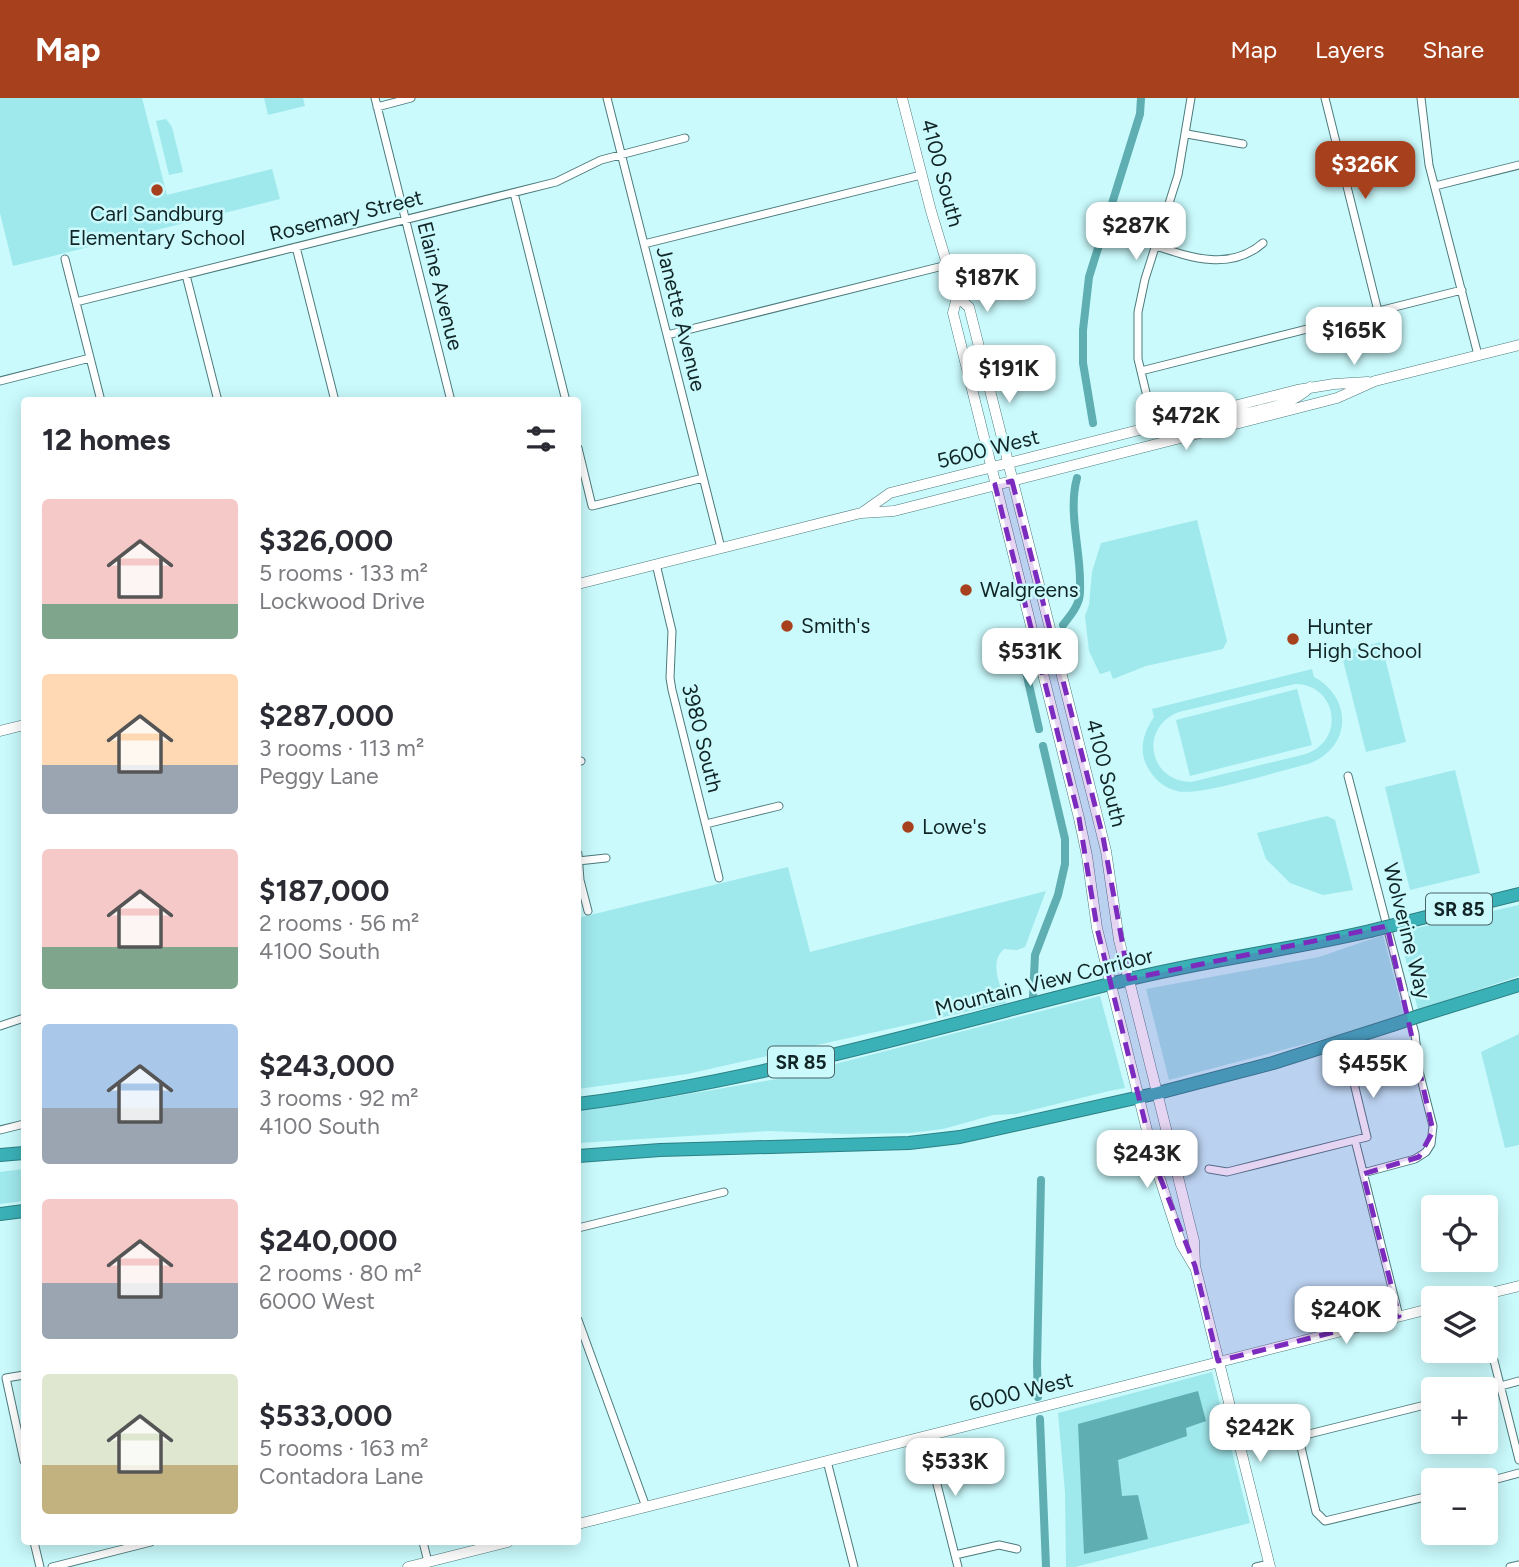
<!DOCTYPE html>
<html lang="en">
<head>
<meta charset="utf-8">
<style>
  body { margin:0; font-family:Figtree,sans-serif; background:#f2f2f3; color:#2b2b33; height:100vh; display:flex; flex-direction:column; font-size:26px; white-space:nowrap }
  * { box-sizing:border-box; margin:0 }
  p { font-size:23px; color:#7c7c81 }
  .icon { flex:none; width:38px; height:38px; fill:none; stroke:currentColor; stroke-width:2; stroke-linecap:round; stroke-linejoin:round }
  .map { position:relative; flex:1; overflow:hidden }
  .sheet { position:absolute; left:21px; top:299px; width:560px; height:1148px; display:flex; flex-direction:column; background:#fff; border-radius:7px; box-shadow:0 4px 18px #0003 }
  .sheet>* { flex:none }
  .buttons { position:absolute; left:1421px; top:1097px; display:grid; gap:14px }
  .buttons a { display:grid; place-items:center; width:77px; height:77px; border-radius:7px; background:#fff; box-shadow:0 4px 18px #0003; font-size:35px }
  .price { position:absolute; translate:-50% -60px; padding:0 16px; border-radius:14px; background:#fff; color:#222; font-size:23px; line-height:46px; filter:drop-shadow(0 2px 4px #0008) }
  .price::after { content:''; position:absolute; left:50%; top:42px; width:21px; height:16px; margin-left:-10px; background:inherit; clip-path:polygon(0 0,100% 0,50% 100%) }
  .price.on { background:#a7401c; color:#fff }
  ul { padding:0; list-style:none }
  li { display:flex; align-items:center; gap:21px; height:175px; padding:0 21px }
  li span { display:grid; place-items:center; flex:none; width:196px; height:140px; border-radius:7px; color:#555 }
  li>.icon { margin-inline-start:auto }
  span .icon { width:84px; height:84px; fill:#fffc; stroke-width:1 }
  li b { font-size:30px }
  h2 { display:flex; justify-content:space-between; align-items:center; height:84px; padding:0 21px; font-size:30px }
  header { display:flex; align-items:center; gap:42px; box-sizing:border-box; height:98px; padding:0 35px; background:#a7401c; color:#fff }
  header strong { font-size:33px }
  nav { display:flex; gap:38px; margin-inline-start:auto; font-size:24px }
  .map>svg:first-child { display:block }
  .green { fill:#9fe8ec; fill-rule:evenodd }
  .water { fill:#5eaeb2 }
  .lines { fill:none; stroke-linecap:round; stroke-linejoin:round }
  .canal { stroke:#5eaeb2; stroke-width:8 }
  .street-casing { stroke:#4d7a7c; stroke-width:9 }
  .secondary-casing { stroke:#4d7a7c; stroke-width:11 }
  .highway-casing { stroke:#2c8084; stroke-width:14 }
  .street { stroke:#fff; stroke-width:7 }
  .secondary { stroke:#fff; stroke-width:10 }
  .highway { stroke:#3ab1b7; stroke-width:12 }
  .highway-bridge-casing { stroke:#2c8084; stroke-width:14; stroke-linecap:butt }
  .highway-bridge { stroke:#3ab1b7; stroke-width:12 }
  .marked { fill:#7b2cbf; fill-opacity:0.2; stroke:#7b2cbf; stroke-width:5; stroke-dasharray:14 9; stroke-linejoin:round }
  .poi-dot { fill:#a7401c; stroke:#cafafc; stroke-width:2.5 }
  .labels { text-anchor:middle; stroke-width:5; stroke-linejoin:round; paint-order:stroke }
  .shield { fill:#cafafc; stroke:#496566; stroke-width:2 }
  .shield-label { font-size:19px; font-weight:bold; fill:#122526 }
  .street-label { font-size:21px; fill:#122526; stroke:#cafafc }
  .poi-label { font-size:21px; fill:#122526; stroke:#cafafc; text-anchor:start }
</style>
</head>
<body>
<header>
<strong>Map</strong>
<nav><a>Map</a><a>Layers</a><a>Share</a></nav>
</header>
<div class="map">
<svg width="1519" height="1469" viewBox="0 0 1519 1469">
  <rect width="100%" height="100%" fill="#cafafc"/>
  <path class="green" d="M0 0H142L167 97 272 71 280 101 13 168 0 115Z
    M264 0H303L305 8 268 17Z
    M166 21 172 29 183 74 169 77 156 23Z
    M1197 422 1227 543 1223 551 1146 568 1113 581 1110 573 1100 576 1089 553 1085 518 1089 507 1092 474 1101 445Z
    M1381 544 1406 644 1366 654 1341 554Z
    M1312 571 1314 579C1353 600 1352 650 1308 666 1282 672 1198 699 1177 693 1164 690 1154 681 1148 670 1138 653 1143 635 1154 619L1152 611ZM1295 586C1337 586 1346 642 1306 656L1191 684C1148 683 1139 629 1179 614Z
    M1297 591 1312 647 1190 678 1176 622Z
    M1455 672 1480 775 1410 792 1385 689Z
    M1327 718 1335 722 1353 792 1323 797 1290 785 1266 761 1257 735Z
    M788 769 810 854 1046 793 1025 849 1017 852 1004 851C988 865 1001 888 1006 905L687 976 578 991V820Z
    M1519 807V878L1418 912 1399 834Z
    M1383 837 1404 917C1327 942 1248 960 1169 982L1146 891 1319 859Z
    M1100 898 1125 990 1109 993 1016 1016 993 1017 943 1031 911 1035 847 1036 769 1033 578 1045V1011L642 1004 777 981Z
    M1519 936V1047L1505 1050 1481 954Z
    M24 1071V1103L0 1106V1074Z
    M1212 1274 1250 1425 1075 1469H1066L1065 1394 1058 1315Z"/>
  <path class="water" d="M1198 1293 1206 1323 1186 1330 1187 1338 1118 1362 1122 1398 1138 1397 1148 1441 1084 1456 1078 1326Z"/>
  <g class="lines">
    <path class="canal" d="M1093 325 1083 265V232L1089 179 1140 16 1141 0
      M1063 527C1069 519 1075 513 1078 504 1081 498 1080 490 1080 483 1080 449 1068 413 1077 380
      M1028 560 1024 565 1039 631
      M1033 899 1035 857 1058 797 1065 766V741L1043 648
      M1038 1299 1037 1267 1041 1082
      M1040 1321 1046 1469"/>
    <g class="street-casing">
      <path id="street" d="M375 0 451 303
        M607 0 721 450
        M1325 0 1378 213
        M1421 0 1429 67 1478 257
        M377 9 411 0
        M1187 36 1243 46
        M1435 88 1519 67
        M514 95 566 303
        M644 146 921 77
        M1156 148C1192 160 1231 173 1263 145
        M296 149 335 303
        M65 161 101 303
        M186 177 218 303
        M76 204 556 84 601 62 685 40
        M667 237 947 167
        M1141 273 1462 192
        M0 283 90 260
        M1154 328 1138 261V214L1145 181 1178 77 1191 0
        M578 350 592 408 703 380
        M656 466 672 533 670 580 672 592 719 780
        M578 664 581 663
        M1348 678 1415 936 1419 973 1433 1028 1431 1046 1426 1054 1415 1061 1363 1075
        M706 726 779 708
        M578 756 580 782 588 813
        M578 763 606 760
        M0 928 24 920
        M0 1032 24 1026
        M1355 1042 1399 1218
        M1209 1071 1227 1074 1367 1039 1351 973
        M578 1130 724 1094
        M578 1222 646 1409
        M1486 1231 1519 1362
        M24 1277 6 1280 24 1363
        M1486 1292 1519 1283
        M1433 1305 1309 1336 1303 1341 1301 1349 1316 1414 1325 1423 1433 1397
        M925 1339 958 1469
        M827 1363 854 1469
        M1486 1384 1519 1375
        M34 1444 40 1469
        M423 1444 428 1464
        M955 1457 999 1447 1017 1451
        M52 1469 151 1444
        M1256 1469 1269 1466
        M1510 1469 1519 1467"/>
    </g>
    <g class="secondary-casing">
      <path id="secondary" d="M902 0 931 113 957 199 969 209 1094 705 1106 753 1119 842 1194 1143 1195 1168 1270 1469
        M957 199 953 215 1079 720 1087 758 1097 830 1156 1069 1181 1146 1194 1168
        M1223 329 1222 325 1227 320C1255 312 1289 310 1310 289
        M863 414 890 395 1297 292 1334 286 1368 284
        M578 486 861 415 894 413 1337 300 1375 283 1519 247
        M0 633 24 627
        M1470 1200 1519 1188
        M578 1426 1433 1210
        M408 1469 508 1444"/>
    </g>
    <g class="highway-casing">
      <path id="highway" d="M1398 826 1519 796
        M1419 918 1519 887
        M578 1006C764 982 944 927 1126 882 1206 862 1289 852 1370 833
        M0 1057 24 1055
        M578 1058 660 1052 909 1045 960 1039 1158 995 1273 965 1392 927
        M0 1116 24 1113"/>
    </g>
    <use href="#street" class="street"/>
    <use href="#secondary" class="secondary"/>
    <use href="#highway" class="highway"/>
    <g class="highway-bridge-casing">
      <path id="highway-bridge" d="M1370 833 1398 826
        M1392 927 1419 918"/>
    </g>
    <use href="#highway-bridge" class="highway-bridge"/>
  </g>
  <path class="marked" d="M1012 383 1103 739 1129 881 1387 828 1433 1033 1419 1059 1363 1076 1399 1218 1218 1263 1195 1168 1156 1069 1097 830 1079 720 995 387Z"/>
  <g class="poi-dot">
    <circle cx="157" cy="92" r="7"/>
    <circle cx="966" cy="492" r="7"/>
    <circle cx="787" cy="528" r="7"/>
    <circle cx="1293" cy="541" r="7"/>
    <circle cx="908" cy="729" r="7"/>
  </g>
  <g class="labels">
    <g class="shield">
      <rect x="1426" y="795.5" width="66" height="31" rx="5"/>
      <rect x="768" y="948.5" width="66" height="31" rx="5"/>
    </g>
    <g class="shield-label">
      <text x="1459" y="818">SR 85</text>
      <text x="801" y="971">SR 85</text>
    </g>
    <g class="street-label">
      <text transform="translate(942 75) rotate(75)" y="7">4100 South</text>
      <text transform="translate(346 118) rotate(-14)" y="7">Rosemary Street</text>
      <text transform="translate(440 188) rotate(76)" y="7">Elaine Avenue</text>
      <text transform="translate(681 221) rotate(76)" y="7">Janette Avenue</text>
      <text transform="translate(988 351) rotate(-14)" y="7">5600 West</text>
      <text transform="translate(702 640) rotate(76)" y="7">3980 South</text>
      <text transform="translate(1106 675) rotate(76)" y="7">4100 South</text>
      <text transform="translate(1407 833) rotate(76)" y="7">Wolverine Way</text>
      <text transform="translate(1044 884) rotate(-14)" y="7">Mountain View Corridor</text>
      <text transform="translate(1021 1294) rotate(-14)" y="7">6000 West</text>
    </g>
    <g class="poi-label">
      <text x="157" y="123" text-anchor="middle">Carl Sandburg<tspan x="157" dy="24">Elementary School</tspan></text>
      <text x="980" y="499">Walgreens</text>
      <text x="801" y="535">Smith's</text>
      <text x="1307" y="536">Hunter<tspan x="1307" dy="24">High School</tspan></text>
      <text x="922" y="736">Lowe's</text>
    </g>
  </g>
</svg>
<div class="buttons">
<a><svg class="icon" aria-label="locate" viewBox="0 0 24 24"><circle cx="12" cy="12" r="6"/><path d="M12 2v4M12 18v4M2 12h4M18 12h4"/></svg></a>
<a><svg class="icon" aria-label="layers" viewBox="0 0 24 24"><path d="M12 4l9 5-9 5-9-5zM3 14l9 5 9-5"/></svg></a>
<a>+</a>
<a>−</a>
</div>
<b class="price on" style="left:1365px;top:103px">$326K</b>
<b class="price" style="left:1136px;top:164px">$287K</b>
<b class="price" style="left:987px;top:216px">$187K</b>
<b class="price" style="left:1354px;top:269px">$165K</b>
<b class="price" style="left:1009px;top:307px">$191K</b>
<b class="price" style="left:1186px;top:354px">$472K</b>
<b class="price" style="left:1030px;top:590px">$531K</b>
<b class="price" style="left:1373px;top:1002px">$455K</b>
<b class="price" style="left:1147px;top:1092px">$243K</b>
<b class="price" style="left:1346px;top:1248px">$240K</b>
<b class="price" style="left:1260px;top:1366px">$242K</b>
<b class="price" style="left:955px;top:1400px">$533K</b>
<section class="sheet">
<h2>12 homes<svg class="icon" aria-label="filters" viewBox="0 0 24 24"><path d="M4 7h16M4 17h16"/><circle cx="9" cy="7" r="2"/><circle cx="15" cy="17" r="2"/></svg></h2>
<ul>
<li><span style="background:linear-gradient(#f6c9c9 75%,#7fa58c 0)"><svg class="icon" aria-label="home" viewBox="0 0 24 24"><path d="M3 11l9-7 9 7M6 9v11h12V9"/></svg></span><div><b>$326,000</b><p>5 rooms · 133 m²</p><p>Lockwood Drive</p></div></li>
<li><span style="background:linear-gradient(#ffd9b3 65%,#9aa5b1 0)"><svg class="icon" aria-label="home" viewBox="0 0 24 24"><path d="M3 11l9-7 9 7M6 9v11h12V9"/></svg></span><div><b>$287,000</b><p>3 rooms · 113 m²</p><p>Peggy Lane</p></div></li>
<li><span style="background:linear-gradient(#f6c9c9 70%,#7fa58c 0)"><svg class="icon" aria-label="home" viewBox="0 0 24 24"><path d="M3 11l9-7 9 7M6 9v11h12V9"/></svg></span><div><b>$187,000</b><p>2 rooms · 56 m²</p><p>4100 South</p></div></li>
<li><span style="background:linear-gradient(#a9c7e8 60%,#9aa5b1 0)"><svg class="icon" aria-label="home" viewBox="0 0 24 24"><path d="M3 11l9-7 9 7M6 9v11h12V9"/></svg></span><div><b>$243,000</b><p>3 rooms · 92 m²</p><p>4100 South</p></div></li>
<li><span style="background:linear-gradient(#f6c9c9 60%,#9aa5b1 0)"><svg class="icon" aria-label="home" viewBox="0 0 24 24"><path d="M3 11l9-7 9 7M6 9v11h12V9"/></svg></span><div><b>$240,000</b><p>2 rooms · 80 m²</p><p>6000 West</p></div></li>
<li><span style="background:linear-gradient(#dfe7d0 65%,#c2b280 0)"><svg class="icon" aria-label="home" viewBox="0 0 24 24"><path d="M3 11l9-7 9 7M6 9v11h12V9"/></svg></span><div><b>$533,000</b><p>5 rooms · 163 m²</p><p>Contadora Lane</p></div></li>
</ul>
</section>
</div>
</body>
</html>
